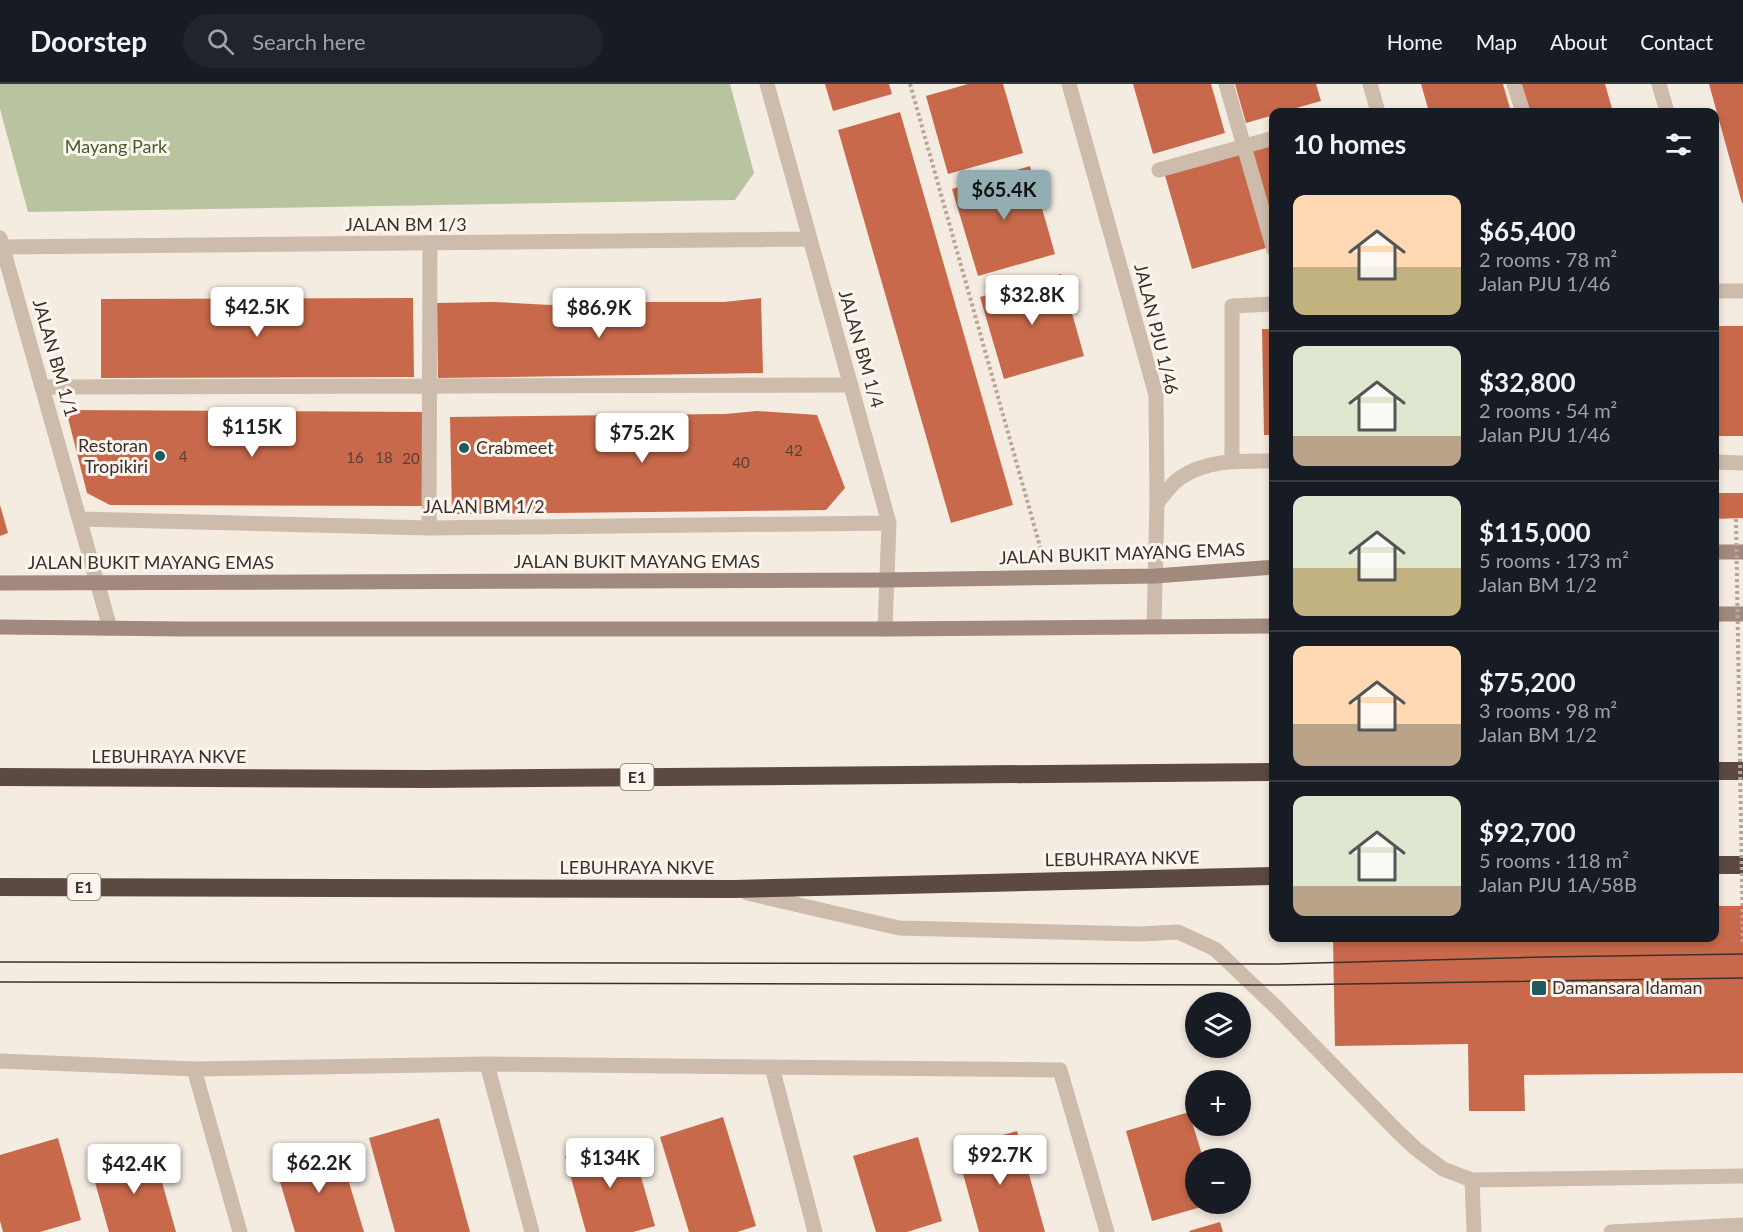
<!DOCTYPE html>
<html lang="en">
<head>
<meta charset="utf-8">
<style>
  body { margin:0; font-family:Lato,sans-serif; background:#20242c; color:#f1f3f6; height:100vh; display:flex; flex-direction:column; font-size:22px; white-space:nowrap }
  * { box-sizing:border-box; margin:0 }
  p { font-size:20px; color:#9ea1a6 }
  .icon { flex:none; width:33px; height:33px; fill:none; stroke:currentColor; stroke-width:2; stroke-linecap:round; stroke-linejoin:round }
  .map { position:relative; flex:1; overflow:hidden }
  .details { position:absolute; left:1269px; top:24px; width:450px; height:834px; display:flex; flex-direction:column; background:#171b24; border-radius:12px; box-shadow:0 3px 9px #0003 }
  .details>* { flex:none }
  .fabs { position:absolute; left:1185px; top:908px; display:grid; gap:12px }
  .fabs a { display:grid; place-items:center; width:66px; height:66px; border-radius:50%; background:#171b24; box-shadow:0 3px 9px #0003; font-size:30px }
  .price { position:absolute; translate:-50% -51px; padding:0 14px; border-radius:6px; background:#fff; color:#222; font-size:20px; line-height:39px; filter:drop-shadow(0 2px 3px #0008) }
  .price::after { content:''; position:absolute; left:50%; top:36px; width:18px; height:14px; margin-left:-9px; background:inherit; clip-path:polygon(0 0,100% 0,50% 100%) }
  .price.active { background:#92aeb2; color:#111 }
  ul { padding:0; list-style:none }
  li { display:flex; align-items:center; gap:18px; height:150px; padding:0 24px }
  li+li { border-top:2px solid #363941 }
  li span { display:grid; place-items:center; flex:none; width:168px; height:120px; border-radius:12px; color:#555 }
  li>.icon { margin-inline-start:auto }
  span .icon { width:72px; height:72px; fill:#fffc; stroke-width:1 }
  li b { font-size:26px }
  h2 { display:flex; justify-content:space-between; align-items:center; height:72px; padding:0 24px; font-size:26px }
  header { display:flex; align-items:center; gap:36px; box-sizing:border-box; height:84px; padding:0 30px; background:#171b24; border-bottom:2px solid #363941 }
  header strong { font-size:28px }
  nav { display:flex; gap:33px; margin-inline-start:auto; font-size:21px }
  .search { width:420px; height:54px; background:#20242c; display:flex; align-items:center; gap:15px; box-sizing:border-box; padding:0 21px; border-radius:33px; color:#9ea1a6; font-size:22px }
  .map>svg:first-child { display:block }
  .green { fill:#b8c4a0 }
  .building { fill:#c8694b }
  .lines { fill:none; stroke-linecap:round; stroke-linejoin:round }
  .path { stroke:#b9a596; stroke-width:4; stroke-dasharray:3 3; stroke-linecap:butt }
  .lane { stroke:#cdbbac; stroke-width:15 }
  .street { stroke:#cdbbac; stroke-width:15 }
  .secondary { stroke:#a18a7d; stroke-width:15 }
  .highway { stroke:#5c4a42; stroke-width:18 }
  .tram { stroke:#3b302b; stroke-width:1.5 }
  .path-bridge { stroke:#b9a596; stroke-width:4; stroke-dasharray:3 3; stroke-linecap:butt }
  .poi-dot { fill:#1f5a5e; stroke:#fbf5ee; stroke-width:2 }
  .labels { text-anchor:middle; stroke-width:6; stroke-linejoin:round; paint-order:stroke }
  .number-label { font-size:15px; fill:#5e3e33 }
  .shield { fill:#fbf5ee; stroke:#756b66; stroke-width:1.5 }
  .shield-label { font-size:16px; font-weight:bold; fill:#3b302b }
  .park-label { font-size:18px; fill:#4a5a2e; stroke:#fbf5ee }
  .street-label { font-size:18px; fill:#3b302b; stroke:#fbf5ee }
  .poi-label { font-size:18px; fill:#3b302b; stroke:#fbf5ee; text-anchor:start }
</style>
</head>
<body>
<header>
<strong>Doorstep</strong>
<div class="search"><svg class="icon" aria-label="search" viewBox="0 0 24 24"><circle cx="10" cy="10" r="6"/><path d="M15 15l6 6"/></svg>Search here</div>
<nav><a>Home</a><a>Map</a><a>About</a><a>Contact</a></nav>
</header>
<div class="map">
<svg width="1743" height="1148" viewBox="0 0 1743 1148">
  <rect width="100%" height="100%" fill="#f4ebe1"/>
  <path class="green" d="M0 0H730L754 89 735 116 28 128 0 25Z"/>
  <path class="building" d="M825 0H889L892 10 833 27Z
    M968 0H1003L1023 69 948 90 926 12Z
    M1133 0H1211L1225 49 1153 70Z
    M1235 0H1316L1321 17 1282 28H1274V31L1246 39Z
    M1421 0H1503L1511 28H1429Z
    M1521 0H1605L1613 28H1529Z
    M1709 0H1743V119H1742Z
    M900 28 1013 421 951 439 838 46Z
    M1274 61V147L1250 67Z
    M1238 67 1266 164 1192 185 1164 88Z
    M1030 82 1055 170 978 192 952 105Z
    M1061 190 1084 272 1004 295 980 213Z
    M413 214 414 293 101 294V215Z
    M761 214 763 289 438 294 437 219 494 218 551 221 580 218H724Z
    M1714 242H1743V352H1714Z
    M1262 245H1274V351H1264Z
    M66 326 425 328 424 422 110 421 87 409Z
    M757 327 817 331 845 404 826 426 452 430 450 333 725 330Z
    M1714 409H1743V434L1714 435Z
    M0 421 8 449 0 452Z
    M1714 822H1743V989L1524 991 1525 1027H1469L1468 960 1335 962 1333 854H1714Z
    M1189 1028 1203 1074H1196V1119L1212 1120 1152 1137 1126 1047Z
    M723 1033 756 1142 737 1148H689L660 1053Z
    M439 1034 470 1148H395L369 1054Z
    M1017 1047 1045 1148H979L956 1064Z
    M918 1053 942 1137 907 1148H876L853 1072Z
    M58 1054 81 1136 40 1148H3L0 1137V1071Z
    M630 1054 655 1142 633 1148H586L565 1072Z
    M338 1062 364 1148H295L275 1081Z
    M153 1066 176 1148H109L91 1084Z
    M1220 1138 1223 1148H1190L1189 1147Z"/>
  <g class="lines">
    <path class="path" d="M910 0 1043 473"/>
    <path class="lane" d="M1226 0 1274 166
      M1514 0 1523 28
      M1159 86 1274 54
      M1714 207H1743
      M43 303 851 301
      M1232 377V222L1274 220
      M429 444 430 160
      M747 809 899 844 1141 850 1178 848 1215 865 1277 924 1396 1046 1416 1065 1443 1085 1472 1096 1743 1092
      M1472 1096 1474 1148
      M1611 1148 1743 1141"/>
    <path class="street" d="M767 0 889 439 885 545
      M1069 0 1156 311 1157 419 1154 542
      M1370 0 1378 28
      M1659 0 1667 28
      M0 154 110 544
      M2 163 810 155
      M1714 378 1743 379
      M1157 419C1164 411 1171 400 1180 394 1207 375 1243 377 1274 377
      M80 435 429 444 889 439
      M0 977 194 985 487 980 1060 986 1107 1148
      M487 980 532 1148
      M772 983 815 1148
      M194 985 240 1148"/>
    <path class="secondary" d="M1714 468H1743
      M0 499 887 496 1155 492 1274 483
      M1714 530H1743
      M0 543 185 545H885L1274 542"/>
    <path class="highway" d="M1714 687H1743
      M0 693 427 695 1274 688
      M1714 781H1743
      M0 803 734 805 1274 792"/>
    <path class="tram" d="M0 878 1277 880 1543 873 1743 870
      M0 898 1282 901 1743 894"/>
    <path class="path-bridge" d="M1736 435 1743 861"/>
  </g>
  <g class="poi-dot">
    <circle cx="464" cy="364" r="6"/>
    <circle cx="160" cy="372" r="6"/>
    <rect x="1531" y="896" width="16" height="16" rx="3"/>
  </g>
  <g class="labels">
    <g class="number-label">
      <text x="794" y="372">42</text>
      <text x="183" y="378">4</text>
      <text x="355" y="379">16</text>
      <text x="384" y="379">18</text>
      <text x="411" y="380">20</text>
      <text x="741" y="384">40</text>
    </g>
    <g class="shield">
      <rect x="620.5" y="680" width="33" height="26" rx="4.5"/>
      <rect x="67.5" y="790" width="33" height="26" rx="4.5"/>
    </g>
    <g class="shield-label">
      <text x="637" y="699">E1</text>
      <text x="84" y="809">E1</text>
    </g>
    <g class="park-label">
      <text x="116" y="69">Mayang Park</text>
    </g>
    <g class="street-label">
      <text x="406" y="147">JALAN BM 1/3</text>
      <text transform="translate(1156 245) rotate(76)" y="6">JALAN PJU 1/46</text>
      <text transform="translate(861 265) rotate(74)" y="6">JALAN BM 1/4</text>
      <text transform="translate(55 274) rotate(74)" y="6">JALAN BM 1/1</text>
      <text x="484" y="429">JALAN BM 1/2</text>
      <text transform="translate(1122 470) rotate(-2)" y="6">JALAN BUKIT MAYANG EMAS</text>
      <text x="637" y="484">JALAN BUKIT MAYANG EMAS</text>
      <text x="151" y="485">JALAN BUKIT MAYANG EMAS</text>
      <text x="169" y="679">LEBUHRAYA NKVE</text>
      <text transform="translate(1122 775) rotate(-1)" y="6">LEBUHRAYA NKVE</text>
      <text x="637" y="790">LEBUHRAYA NKVE</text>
    </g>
    <g class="poi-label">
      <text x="148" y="368" text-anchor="end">Restoran<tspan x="148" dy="21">Tropikiri</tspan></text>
      <text x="476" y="370">Crabmeet</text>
      <text x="1552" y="910">Damansara Idaman</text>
    </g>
  </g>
</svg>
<div class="fabs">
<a><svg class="icon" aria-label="layers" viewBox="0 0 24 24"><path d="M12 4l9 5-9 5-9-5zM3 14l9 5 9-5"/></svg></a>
<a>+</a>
<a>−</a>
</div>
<b class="price active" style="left:1004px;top:137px">$65.4K</b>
<b class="price" style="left:1032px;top:242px">$32.8K</b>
<b class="price" style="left:257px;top:254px">$42.5K</b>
<b class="price" style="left:599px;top:255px">$86.9K</b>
<b class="price" style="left:252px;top:374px">$115K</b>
<b class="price" style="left:642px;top:380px">$75.2K</b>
<b class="price" style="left:1000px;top:1102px">$92.7K</b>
<b class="price" style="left:610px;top:1105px">$134K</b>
<b class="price" style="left:319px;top:1110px">$62.2K</b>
<b class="price" style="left:134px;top:1111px">$42.4K</b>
<section class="details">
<h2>10 homes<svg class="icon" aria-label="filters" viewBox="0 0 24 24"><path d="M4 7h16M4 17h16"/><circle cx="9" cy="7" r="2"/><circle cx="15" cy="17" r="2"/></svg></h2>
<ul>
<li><span style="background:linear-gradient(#ffd9b3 60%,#c2b280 0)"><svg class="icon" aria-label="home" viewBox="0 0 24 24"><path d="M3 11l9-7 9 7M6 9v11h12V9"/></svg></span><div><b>$65,400</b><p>2 rooms · 78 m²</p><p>Jalan PJU 1/46</p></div></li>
<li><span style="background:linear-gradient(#dfe7d0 75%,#b9a48a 0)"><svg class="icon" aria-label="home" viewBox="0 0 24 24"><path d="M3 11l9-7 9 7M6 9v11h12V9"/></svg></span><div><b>$32,800</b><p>2 rooms · 54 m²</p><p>Jalan PJU 1/46</p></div></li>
<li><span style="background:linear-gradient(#dfe7d0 60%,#c2b280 0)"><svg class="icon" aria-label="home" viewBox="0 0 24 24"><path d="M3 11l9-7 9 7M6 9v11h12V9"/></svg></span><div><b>$115,000</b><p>5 rooms · 173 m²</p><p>Jalan BM 1/2</p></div></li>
<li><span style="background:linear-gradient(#ffd9b3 65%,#b9a48a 0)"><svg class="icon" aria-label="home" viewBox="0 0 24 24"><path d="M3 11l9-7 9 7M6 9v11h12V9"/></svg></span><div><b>$75,200</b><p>3 rooms · 98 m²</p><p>Jalan BM 1/2</p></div></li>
<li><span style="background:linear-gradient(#dfe7d0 75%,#b9a48a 0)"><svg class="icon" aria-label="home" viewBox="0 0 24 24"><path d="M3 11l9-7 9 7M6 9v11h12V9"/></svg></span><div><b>$92,700</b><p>5 rooms · 118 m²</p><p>Jalan PJU 1A/58B</p></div></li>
</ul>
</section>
</div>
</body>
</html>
